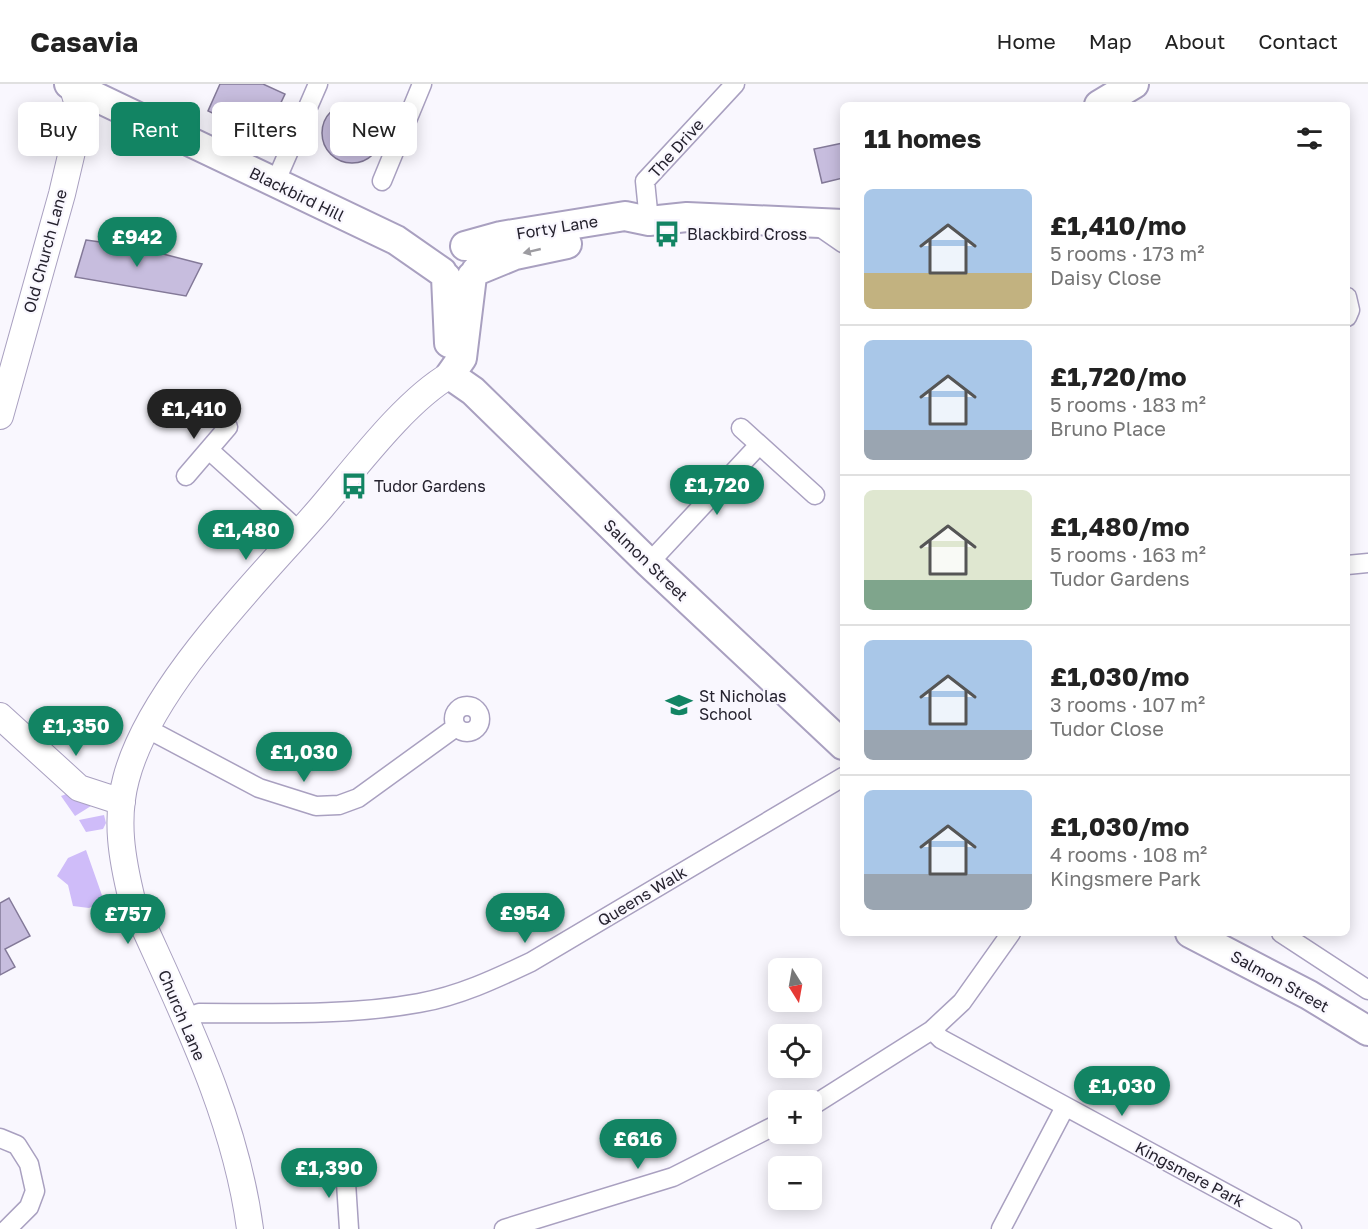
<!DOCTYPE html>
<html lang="en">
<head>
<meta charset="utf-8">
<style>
  body { margin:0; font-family:"Golos Text",sans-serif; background:#f6f6f6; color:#222; height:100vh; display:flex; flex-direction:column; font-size:22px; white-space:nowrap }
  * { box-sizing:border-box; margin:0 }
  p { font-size:20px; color:#767676 }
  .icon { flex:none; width:33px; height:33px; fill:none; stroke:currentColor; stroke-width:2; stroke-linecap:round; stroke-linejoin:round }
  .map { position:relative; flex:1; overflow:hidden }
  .panel { position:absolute; left:840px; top:18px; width:510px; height:834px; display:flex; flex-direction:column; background:#fff; border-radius:9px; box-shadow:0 3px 15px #0003 }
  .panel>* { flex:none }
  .top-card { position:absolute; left:18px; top:18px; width:570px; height:54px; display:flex; gap:12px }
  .needle { width:39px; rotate:169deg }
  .tools { position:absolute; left:768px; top:874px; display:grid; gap:12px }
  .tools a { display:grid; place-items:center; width:54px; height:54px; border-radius:9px; background:#fff; box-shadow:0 3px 15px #0003; font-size:30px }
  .price { position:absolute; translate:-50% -51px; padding:0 14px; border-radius:21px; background:#128463; color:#fff; font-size:20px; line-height:39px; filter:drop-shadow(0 2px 3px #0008) }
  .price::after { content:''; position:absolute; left:50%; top:36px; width:18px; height:14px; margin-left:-9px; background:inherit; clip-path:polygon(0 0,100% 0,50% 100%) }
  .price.active { background:#222; color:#fff }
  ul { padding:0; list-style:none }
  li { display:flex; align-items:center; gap:18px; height:150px; padding:0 24px }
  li+li { border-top:2px solid #e0e0e0 }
  li span { display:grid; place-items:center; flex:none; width:168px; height:120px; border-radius:9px; color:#555 }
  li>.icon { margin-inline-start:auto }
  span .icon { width:72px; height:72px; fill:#fffc; stroke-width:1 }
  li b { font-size:26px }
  h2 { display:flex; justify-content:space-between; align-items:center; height:72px; padding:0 24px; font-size:26px }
  .chip { padding:0 21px; border-radius:9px; background:#fff; box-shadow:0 3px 15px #0003; font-size:21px; line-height:54px }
  .chip.active { background:#128463; color:#fff }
  header { display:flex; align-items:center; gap:36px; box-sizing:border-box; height:84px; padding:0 30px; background:#fff; border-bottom:2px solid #e0e0e0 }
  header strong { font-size:28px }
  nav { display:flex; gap:33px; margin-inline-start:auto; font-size:21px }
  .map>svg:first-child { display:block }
  .green { fill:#cfbcf9 }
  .building { fill:#c7bdde; stroke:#837998; stroke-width:1.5 }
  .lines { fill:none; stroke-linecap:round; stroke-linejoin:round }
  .minor-casing { stroke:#a9a0c0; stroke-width:21 }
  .secondary-casing { stroke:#a9a0c0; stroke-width:28 }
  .primary-casing { stroke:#a9a0c0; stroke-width:32 }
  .minor { stroke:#fff; stroke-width:18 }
  .secondary { stroke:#fff; stroke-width:26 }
  .primary { stroke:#fff; stroke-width:28 }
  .oneway { fill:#9d9ca1 }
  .labels { text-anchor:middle; stroke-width:4.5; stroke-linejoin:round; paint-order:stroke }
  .street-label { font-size:16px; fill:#25222e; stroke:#f9f7fe }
  .poi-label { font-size:16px; fill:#25222e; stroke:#f9f7fe; text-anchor:start }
</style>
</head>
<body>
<header>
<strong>Casavia</strong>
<nav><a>Home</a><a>Map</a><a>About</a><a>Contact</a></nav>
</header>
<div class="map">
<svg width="1368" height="1145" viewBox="0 0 1368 1145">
  <rect width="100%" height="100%" fill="#f9f7fe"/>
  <path class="green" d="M69 709 91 722 75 732 61 712Z
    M104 731 106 739 103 745 86 748 79 736Z
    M86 766 104 817 89 824 73 822 68 801 57 792 68 774Z"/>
  <path class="building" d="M220 0H263L285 10 267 48 228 30 225 35 208 27Z
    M322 49a30 30 0 1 1 60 0a30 30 0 1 1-60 0Z
    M843 59V94L822 99 814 65Z
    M86 156 136 163 202 180 186 212 75 193Z
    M9 814 30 852 5 865 15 883 0 891V819Z"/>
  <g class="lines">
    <g class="minor-casing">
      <path id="minor" d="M382 97 422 0
        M275 99 318 0
        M649 137 645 97 735 0
        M817 141 843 159
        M1347 213 1350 226 1347 233
        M741 344 815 411
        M209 366 300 448
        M186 392 228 343
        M649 479 759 361
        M1347 481 1368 479
        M454 635a13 13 0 1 1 26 0a13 13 0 1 1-26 0Z
        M146 644 259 704 316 722 339 721 358 714 456 643
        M1281 849 1368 906
        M184 935 199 929C272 929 347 932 419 919 459 912 495 895 531 878L843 693
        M932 946 941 955 1292 1145
        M812 1022 932 946 962 918 1011 849
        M0 1054 17 1061 29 1080 35 1107 29 1123 7 1145
        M345 1083 349 1145
        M504 1145 673 1093 778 1040
        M1001 1145 1065 1023"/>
    </g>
    <g class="secondary-casing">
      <path id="secondary" d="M0 332 62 110 78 42 79 24 72 1
        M0 632 79 704 122 718
        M250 1145C235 1029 179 922 132 816 122 775 115 736 126 695 150 602 258 497 321 424 356 383 405 317 450 291"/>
    </g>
    <g class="primary-casing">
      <path id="primary" d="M69 0 396 156 442 188
        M1099 21 1134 0
        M465 162 501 152 625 132 649 137 687 133 843 140
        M476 187 515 171 567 160
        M446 193 449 259
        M450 291 473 307 649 479 843 661
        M450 291 462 274 472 192
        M1190 849 1309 911 1368 947"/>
    </g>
    <use href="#minor" class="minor"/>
    <use href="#secondary" class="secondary"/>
    <use href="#primary" class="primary"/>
  </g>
  <defs><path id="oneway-solid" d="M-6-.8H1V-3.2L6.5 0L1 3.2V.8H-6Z" transform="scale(1.5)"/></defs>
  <use class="oneway" href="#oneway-solid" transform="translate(532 167) rotate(167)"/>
  <defs>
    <g id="bus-bare" transform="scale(2.07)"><path d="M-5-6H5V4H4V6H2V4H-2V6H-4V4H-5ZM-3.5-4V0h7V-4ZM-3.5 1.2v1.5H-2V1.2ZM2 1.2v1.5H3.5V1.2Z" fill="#128463" stroke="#f9f7fe" stroke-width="2.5" paint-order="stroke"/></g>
    <g id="school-bare" transform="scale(2.07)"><path d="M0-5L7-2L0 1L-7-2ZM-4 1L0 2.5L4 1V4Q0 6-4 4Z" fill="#128463" stroke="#f9f7fe" stroke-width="2.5" paint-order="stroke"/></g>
  </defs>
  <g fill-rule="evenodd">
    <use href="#bus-bare" x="667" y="150"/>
    <use href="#bus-bare" x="354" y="402"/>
    <use href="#school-bare" x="679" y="621"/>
  </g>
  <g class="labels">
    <g class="street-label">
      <text transform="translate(676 64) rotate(-48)" y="6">The Drive</text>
      <text transform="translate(297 110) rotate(26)" y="6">Blackbird Hill</text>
      <text transform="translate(557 143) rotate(-9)" y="6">Forty Lane</text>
      <text transform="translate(45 167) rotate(-75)" y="6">Old Church Lane</text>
      <text transform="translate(646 476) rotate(44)" y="6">Salmon Street</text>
      <text transform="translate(642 812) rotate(-31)" y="6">Queens Walk</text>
      <text transform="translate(1280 897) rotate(29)" y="6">Salmon Street</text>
      <text transform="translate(182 931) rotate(67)" y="6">Church Lane</text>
      <text transform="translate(1190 1090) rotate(28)" y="6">Kingsmere Park</text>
    </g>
    <g class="poi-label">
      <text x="687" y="156">Blackbird Cross</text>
      <text x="374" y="408">Tudor Gardens</text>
      <text x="699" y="618">St Nicholas<tspan x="699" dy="18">School</tspan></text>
    </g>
  </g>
</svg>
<div class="tools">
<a><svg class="needle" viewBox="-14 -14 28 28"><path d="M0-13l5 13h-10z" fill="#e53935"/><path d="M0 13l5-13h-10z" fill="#767676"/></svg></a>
<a><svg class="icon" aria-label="locate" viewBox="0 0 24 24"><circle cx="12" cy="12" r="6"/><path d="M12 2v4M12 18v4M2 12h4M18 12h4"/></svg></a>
<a>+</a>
<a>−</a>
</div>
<b class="price" style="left:137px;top:184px">£942</b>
<b class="price active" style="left:194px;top:356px">£1,410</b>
<b class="price" style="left:717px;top:432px">£1,720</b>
<b class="price" style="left:246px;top:477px">£1,480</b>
<b class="price" style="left:76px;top:673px">£1,350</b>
<b class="price" style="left:304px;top:699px">£1,030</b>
<b class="price" style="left:525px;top:860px">£954</b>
<b class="price" style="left:128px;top:861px">£757</b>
<b class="price" style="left:1122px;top:1033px">£1,030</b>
<b class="price" style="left:638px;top:1086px">£616</b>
<b class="price" style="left:329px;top:1115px">£1,390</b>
<div class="top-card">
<a class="chip">Buy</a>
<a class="chip active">Rent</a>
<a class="chip">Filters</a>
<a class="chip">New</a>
</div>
<section class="panel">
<h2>11 homes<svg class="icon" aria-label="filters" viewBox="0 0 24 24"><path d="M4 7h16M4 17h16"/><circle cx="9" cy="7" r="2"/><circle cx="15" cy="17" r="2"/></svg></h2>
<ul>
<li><span style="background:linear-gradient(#a9c7e8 70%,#c2b280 0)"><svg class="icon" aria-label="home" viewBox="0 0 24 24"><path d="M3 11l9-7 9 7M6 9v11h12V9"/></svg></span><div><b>£1,410/mo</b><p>5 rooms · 173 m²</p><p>Daisy Close</p></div></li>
<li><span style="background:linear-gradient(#a9c7e8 75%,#9aa5b1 0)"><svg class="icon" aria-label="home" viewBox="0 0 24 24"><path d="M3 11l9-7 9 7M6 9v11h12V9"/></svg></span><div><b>£1,720/mo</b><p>5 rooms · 183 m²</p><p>Bruno Place</p></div></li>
<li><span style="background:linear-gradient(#dfe7d0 75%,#7fa58c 0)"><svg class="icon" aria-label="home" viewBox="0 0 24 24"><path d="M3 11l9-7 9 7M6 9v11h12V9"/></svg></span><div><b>£1,480/mo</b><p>5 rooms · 163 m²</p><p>Tudor Gardens</p></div></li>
<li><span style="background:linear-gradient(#a9c7e8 75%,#9aa5b1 0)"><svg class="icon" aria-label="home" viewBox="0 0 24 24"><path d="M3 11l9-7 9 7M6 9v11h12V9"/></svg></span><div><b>£1,030/mo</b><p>3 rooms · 107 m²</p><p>Tudor Close</p></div></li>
<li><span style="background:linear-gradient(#a9c7e8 70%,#9aa5b1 0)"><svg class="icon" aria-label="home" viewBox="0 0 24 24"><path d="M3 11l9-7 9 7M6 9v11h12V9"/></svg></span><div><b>£1,030/mo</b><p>4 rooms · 108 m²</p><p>Kingsmere Park</p></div></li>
</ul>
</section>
</div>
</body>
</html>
